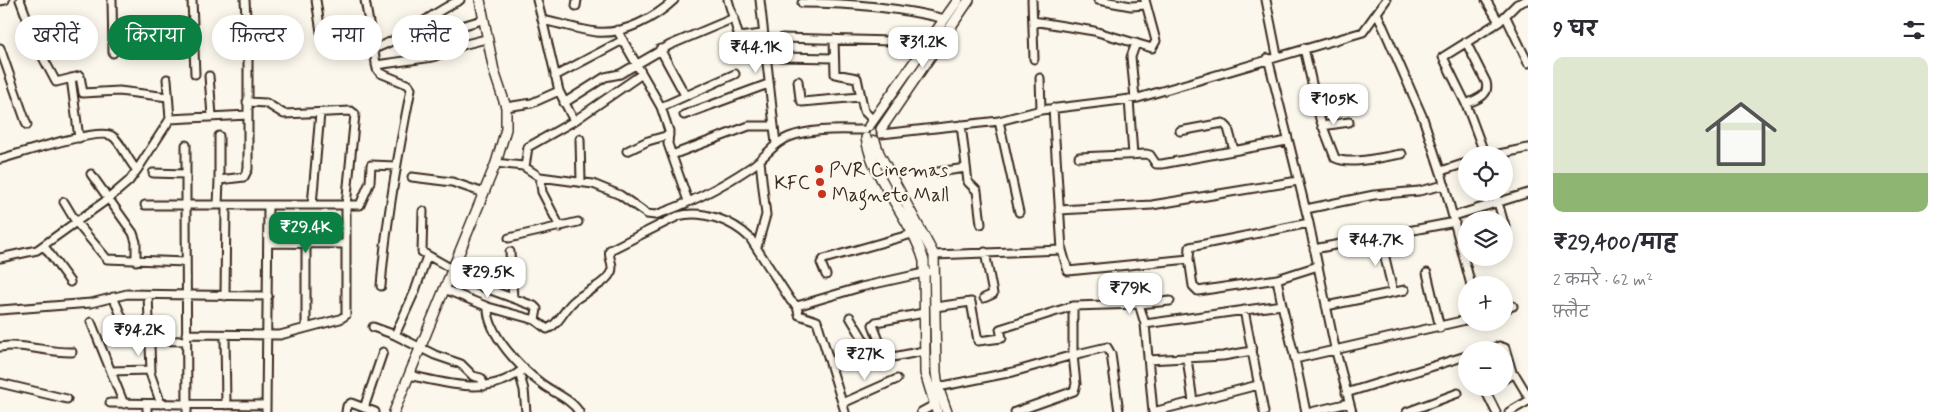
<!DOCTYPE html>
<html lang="hi">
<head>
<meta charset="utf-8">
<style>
  body { margin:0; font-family:Mynerve,"Playpen Sans Deva",sans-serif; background:#f2f2f3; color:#2b2b33; height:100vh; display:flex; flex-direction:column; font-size:19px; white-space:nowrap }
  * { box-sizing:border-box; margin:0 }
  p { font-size:16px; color:#7c7c81 }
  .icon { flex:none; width:28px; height:28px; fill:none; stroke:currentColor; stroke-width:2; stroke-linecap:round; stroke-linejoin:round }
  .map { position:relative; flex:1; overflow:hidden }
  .panel { display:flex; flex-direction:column; background:#fff; width:425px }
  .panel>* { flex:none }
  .guide { position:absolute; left:15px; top:15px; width:475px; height:45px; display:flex; gap:10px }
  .buttons { position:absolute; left:1458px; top:146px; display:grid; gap:10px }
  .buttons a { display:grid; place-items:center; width:55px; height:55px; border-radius:50%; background:#fff; box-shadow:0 2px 12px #0003; font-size:25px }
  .price { position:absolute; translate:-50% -42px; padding:0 11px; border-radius:10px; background:#fff; color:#222; font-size:16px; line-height:32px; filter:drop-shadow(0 1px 2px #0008) }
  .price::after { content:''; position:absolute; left:50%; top:30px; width:15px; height:11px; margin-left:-8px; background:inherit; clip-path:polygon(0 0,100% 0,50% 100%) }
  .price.selected { background:#0b8043; color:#fff }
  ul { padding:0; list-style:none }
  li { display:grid; align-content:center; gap:10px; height:265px; padding:0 25px }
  li span { display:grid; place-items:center; height:155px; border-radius:10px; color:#555 }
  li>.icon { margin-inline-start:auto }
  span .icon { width:90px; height:90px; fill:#fffc; stroke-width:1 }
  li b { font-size:21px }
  h2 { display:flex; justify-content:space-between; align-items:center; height:60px; padding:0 25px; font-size:21px }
  .chip { padding:0 18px; border-radius:22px; background:#fff; box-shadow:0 2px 12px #0003; font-size:18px; line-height:45px }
  .chip.selected { background:#0b8043; color:#fff }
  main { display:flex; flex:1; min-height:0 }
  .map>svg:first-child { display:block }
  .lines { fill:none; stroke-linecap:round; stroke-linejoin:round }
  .street-casing { stroke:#3b2a1e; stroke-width:11 }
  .secondary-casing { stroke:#3b2a1e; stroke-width:12 }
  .street { stroke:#fbf7ec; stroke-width:7 }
  .secondary { stroke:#fbf7ec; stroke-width:9 }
  .poi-dot { fill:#c8321e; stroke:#fbf7ec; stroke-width:2 }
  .labels { text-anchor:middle; stroke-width:4.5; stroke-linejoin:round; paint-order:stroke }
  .poi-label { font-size:19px; fill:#3b2a1e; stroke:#fbf7ec; text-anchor:start }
</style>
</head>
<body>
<main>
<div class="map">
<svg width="1528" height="412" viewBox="0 0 1528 412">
  <rect width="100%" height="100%" fill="#fbf7ec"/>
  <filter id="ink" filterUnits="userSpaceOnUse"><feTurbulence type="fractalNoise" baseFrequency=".02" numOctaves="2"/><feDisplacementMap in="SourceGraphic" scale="10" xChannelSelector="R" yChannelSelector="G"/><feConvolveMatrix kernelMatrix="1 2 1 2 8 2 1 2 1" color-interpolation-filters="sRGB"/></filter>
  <g filter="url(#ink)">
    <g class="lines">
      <g class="street-casing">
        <path id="street" d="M20 0 39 50 56 82 80 76 83 93 119 91 168 97
          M112 0 113 53
          M192 0 195 74
          M316 0 321 32
          M365 0 377 69 380 73 409 85 411 89C398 154 386 220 381 286
          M537 0 543 23
          M728 0 739 37 762 34
          M760 0 776 144
          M1032 0 1034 59
          M1098 0 1131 6 1146 5
          M1266 0 1277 55
          M1486 0 1499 22
          M0 1 5 0
          M802 3C851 3 897 7 945 19
          M576 6 577 0
          M1377 13 1423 118 1442 176 1471 285
          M1506 17 1528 63
          M1033 21 1094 31 1152 48 1156 41 1145 0
          M617 30 661 107 669 131 668 144 688 201
          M782 38 928 42
          M834 39 835 74 857 78 864 111 873 120
          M1466 42 1486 82C1490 96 1477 99 1466 104
          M422 46 458 27 482 20
          M0 48 27 125
          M1304 48 1320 119 1335 158C1350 166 1386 156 1402 154
          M373 49C406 38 429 14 460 0
          M660 49 685 95
          M780 57 834 58
          M1268 58 1309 223 1335 348 1352 412
          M376 65 433 57 466 44 486 39
          M209 76 212 116
          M555 76 623 40
          M71 78 79 138
          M1040 78 1041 110
          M167 79 170 119
          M798 81 800 99 802 102 860 97
          M1135 98 1131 57 1136 43
          M1129 99 1133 155
          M564 103 605 77 620 74 670 45 734 18
          M506 107 532 103 559 91
          M661 107 735 74
          M1053 108 1062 250
          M684 115 768 84
          M574 121 559 91 543 23 546 21C563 24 579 30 596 32 623 35 655 18 674 0
          M999 121 1019 212
          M961 125 968 182 977 191 981 224
          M1322 126 1349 122
          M1180 131 1223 123 1228 128 1234 150
          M881 134 999 121 1041 110 1138 98 1363 32 1386 0
          M219 136V180
          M580 139 581 182
          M186 145V205H218L219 180 244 177 248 169V50L245 0
          M627 151 648 141 669 135
          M672 155 749 126H772
          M1485 155 1466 104 1443 57 1499 22 1517 4 1527 0
          M1494 155 1528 148
          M1079 157 1146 154 1150 155 1156 164H1162L1287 141
          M0 159C19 154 98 127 112 136 121 141 128 162 137 170
          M496 163 523 166 540 177 593 184 620 195 647 214 655 215C689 204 721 187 751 167 765 158 773 143 789 137 812 128 841 130 865 130
          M525 167 528 147 574 121 642 74
          M1441 171 1466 163
          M938 172 966 168
          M153 173 185 174
          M91 174 133 233 136 242V261
          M412 177 452 182 484 193
          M540 177 542 192 560 227
          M1495 192 1503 220
          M64 202 76 222 107 259 186 262
          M145 205H186L187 412
          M218 205H360L370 182 371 165 396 166
          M312 205 320 113
          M1306 209 1374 195 1419 191 1445 185
          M1059 210 1152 205 1298 181
          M423 211 422 252 452 269
          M1454 216 1528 193
          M1504 222 1506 230
          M1380 236 1393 292
          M509 238 578 222
          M268 243 345 244
          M44 246 70 282
          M757 247 766 215 760 161
          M1314 249 1455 222
          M510 252 513 298
          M934 255 1062 250 1068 271 1189 259 1190 247 1309 223
          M0 258 37 250 108 199 129 181 137 170 170 119 248 115
          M1189 259 1193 286 1198 291 1277 279
          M1427 273 1440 328
          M450 275 534 306 537 309 535 320
          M826 275 821 263 824 259 912 234
          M444 289 488 307 535 320 547 329C559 325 564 309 574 301 584 292 605 285 611 272 615 265 607 257 610 250L678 216C702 209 733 221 750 238L791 301 797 306 799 315 817 321 845 412
          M148 295 151 371
          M225 296 226 205
          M113 297 130 336 134 340 186 341
          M984 298 993 294 985 252
          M1139 304 1170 301
          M1282 305 1295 359 1466 320
          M797 306 861 287 928 272
          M1326 306 1405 290
          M488 307C487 334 521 369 542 384 554 393 571 399 579 412
          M935 307 971 302 978 341 1002 338 1000 329 1073 306 1139 304 1145 324 1282 305 1277 279 1318 266
          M1504 309 1513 306
          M0 310 91 303 127 294 268 296
          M1244 310 1264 412
          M850 317 869 349
          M91 322 124 404
          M1145 324 1153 412
          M373 327 395 335 435 355 461 364 473 376 481 378 484 386
          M306 328V243
          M186 334 280 335 340 319 346 315V206L355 114 351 111 284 114 266 103 247 102
          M225 335 226 405
          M395 335 415 291 427 256
          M0 347C24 343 48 353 72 352
          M1486 350 1499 346 1505 348 1512 372 1510 376 1504 379
          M893 357 924 351
          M1187 358 1193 402
          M1295 359 1306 412
          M1148 360 1223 356 1252 351
          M831 366 880 343 873 325 876 322 924 313
          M111 371 149 370 161 404
          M519 372 524 390 526 412
          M1512 374 1516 376 1528 396
          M409 375C446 383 491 398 524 368
          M0 383 67 399
          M938 387 1013 372 1073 355V306
          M1487 388 1486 392 1496 412
          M1346 393 1466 356
          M110 403 266 405
          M843 403 897 379
          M364 408 383 352
          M147 412V404
          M266 412 268 205
          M346 412 347 406 351 403 375 412
          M921 412 934 405
          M1015 412 1074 391 1076 384 1073 355 1107 347 1111 354 1119 412
          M1153 412 1258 385
          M1311 412 1349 403
          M1407 412 1458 393
          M1509 412 1528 401"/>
      </g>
      <g class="secondary-casing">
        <path id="secondary" d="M869 126 958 0
          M881 129 969 0
          M866 138C873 181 912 219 924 261L925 373 937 412
          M875 141 879 153 934 255 936 372 938 387 947 412
          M394 412 496 163 506 129V107L494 71 480 0"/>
      </g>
      <use href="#street" class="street"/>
      <use href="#secondary" class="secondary"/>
    </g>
  </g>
  <g class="poi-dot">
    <circle cx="819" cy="169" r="5"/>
    <circle cx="820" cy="182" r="5"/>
    <circle cx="822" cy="194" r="5"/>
  </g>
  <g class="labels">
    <g class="poi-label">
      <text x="829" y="176">PVR Cinemas</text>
      <text x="810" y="189" text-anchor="end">KFC</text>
      <text x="832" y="201">Magneto Mall</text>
    </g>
  </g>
</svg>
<div class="buttons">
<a><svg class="icon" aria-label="locate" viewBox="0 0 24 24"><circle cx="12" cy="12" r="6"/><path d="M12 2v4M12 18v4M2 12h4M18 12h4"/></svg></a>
<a><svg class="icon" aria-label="layers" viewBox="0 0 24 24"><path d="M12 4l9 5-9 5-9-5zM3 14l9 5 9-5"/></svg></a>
<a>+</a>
<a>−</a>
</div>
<b class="price" style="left:923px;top:69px">₹31.2K</b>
<b class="price" style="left:756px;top:74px">₹44.1K</b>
<b class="price" style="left:1334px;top:126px">₹105K</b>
<b class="price selected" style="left:306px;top:254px">₹29.4K</b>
<b class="price" style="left:1376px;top:267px">₹44.7K</b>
<b class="price" style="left:488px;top:299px">₹29.5K</b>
<b class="price" style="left:1130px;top:315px">₹79K</b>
<b class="price" style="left:139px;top:357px">₹94.2K</b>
<b class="price" style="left:865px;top:381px">₹27K</b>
<div class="guide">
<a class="chip">खरीदें</a>
<a class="chip selected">किराया</a>
<a class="chip">फ़िल्टर</a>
<a class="chip">नया</a>
<a class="chip">फ़्लैट</a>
</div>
</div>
<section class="panel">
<h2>9 घर<svg class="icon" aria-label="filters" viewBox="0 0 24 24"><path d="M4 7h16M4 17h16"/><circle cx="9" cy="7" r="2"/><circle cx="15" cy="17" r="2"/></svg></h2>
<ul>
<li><span style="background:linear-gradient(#dfe7d0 75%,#8fb573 0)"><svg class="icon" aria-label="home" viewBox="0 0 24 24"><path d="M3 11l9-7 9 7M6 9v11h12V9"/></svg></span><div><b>₹29,400/माह</b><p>2 कमरे · 62 m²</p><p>फ़्लैट</p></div></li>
</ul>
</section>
</main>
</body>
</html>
